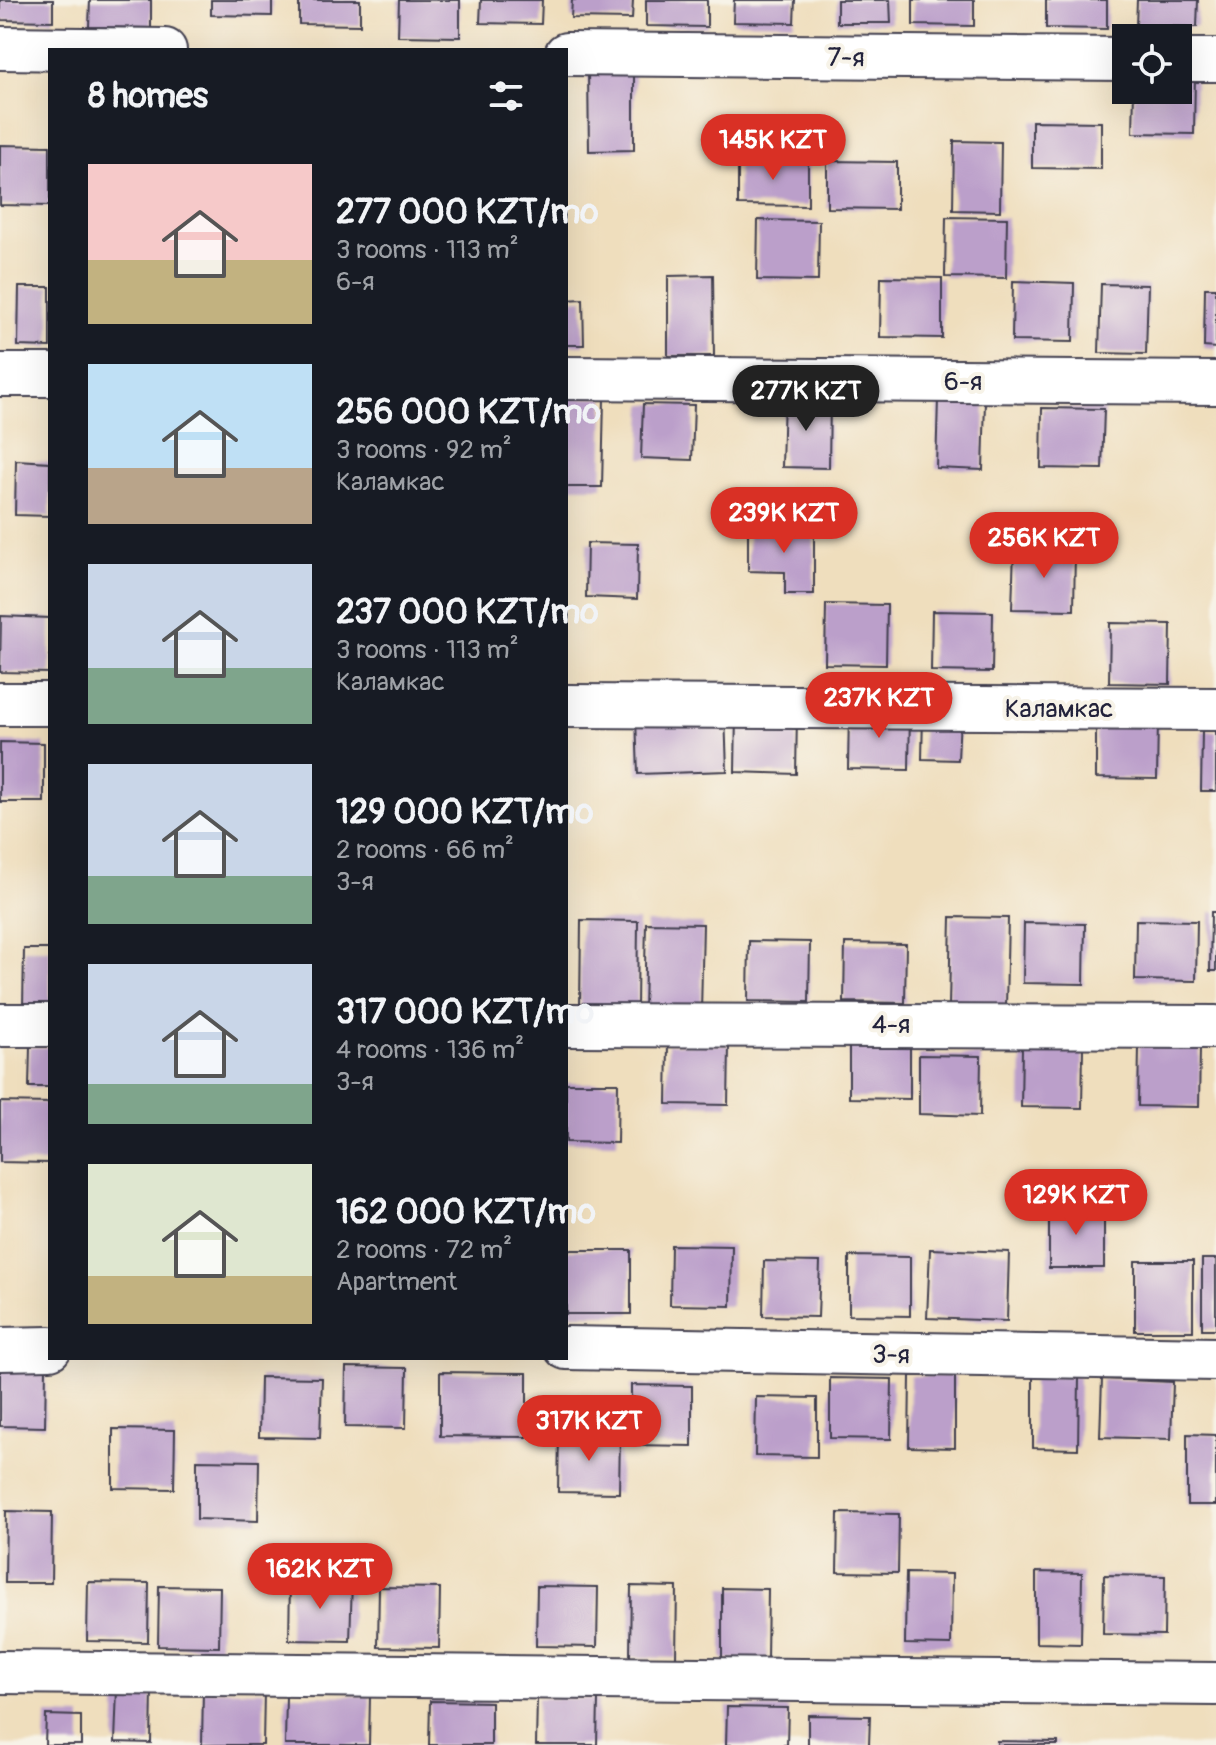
<!DOCTYPE html>
<html lang="en">
<head>
<meta charset="utf-8">
<style>
  body { margin:0; font-family:Pangolin,sans-serif; background:#20242c; color:#f1f3f6; height:100vh; display:flex; flex-direction:column; font-size:30px; white-space:nowrap }
  * { box-sizing:border-box; margin:0 }
  p { font-size:26px; color:#9ea1a6 }
  .icon { flex:none; width:44px; height:44px; fill:none; stroke:currentColor; stroke-width:2; stroke-linecap:round; stroke-linejoin:round }
  .map { position:relative; flex:1; overflow:hidden }
  .details { position:absolute; left:48px; top:48px; width:520px; height:1312px; display:flex; flex-direction:column; background:#171b24; border-radius:0px; box-shadow:0 8px 32px #0002 }
  .details>* { flex:none }
  .controls { position:absolute; left:1112px; top:24px; display:grid; gap:16px }
  .controls a { display:grid; place-items:center; width:80px; height:80px; border-radius:0px; background:#171b24; box-shadow:0 8px 32px #0002; font-size:40px }
  .price { position:absolute; translate:-50% -68px; padding:0 18px; border-radius:28px; background:#d93025; color:#fff; font-size:26px; line-height:52px; filter:drop-shadow(0 2px 4px #0008) }
  .price::after { content:''; position:absolute; left:50%; top:48px; width:24px; height:18px; margin-left:-12px; background:inherit; clip-path:polygon(0 0,100% 0,50% 100%) }
  .price.selected { background:#222; color:#fff }
  ul { padding:0; list-style:none }
  li { display:flex; align-items:center; gap:24px; height:200px; padding:0 40px }
  li span { display:grid; place-items:center; flex:none; width:224px; height:160px; border-radius:0px; color:#555 }
  li>.icon { margin-inline-start:auto }
  span .icon { width:96px; height:96px; fill:#fffc; stroke-width:1 }
  li b { font-size:34px }
  h2 { display:flex; justify-content:space-between; align-items:center; height:96px; padding:0 40px; font-size:34px }
  .map>svg:first-child { display:block }
  .building { fill:#bb9fca }
  .lines { fill:none; stroke-linecap:round; stroke-linejoin:round }
  .minor-casing { stroke:#413e4e; stroke-width:46 }
  .minor { stroke:#fff; stroke-width:42 }
  .labels { text-anchor:middle; stroke-width:8; stroke-linejoin:round; paint-order:stroke }
  .street-label { font-size:26px; fill:#22223b; stroke:#f7f3e8 }
</style>
</head>
<body>
<div class="map">
<svg width="1216" height="1745" viewBox="0 0 1216 1745">
  <rect width="100%" height="100%" fill="#f7f3e8"/>
  <filter id="ink" filterUnits="userSpaceOnUse"><feTurbulence type="fractalNoise" baseFrequency=".0125" numOctaves="2"/><feDisplacementMap in="SourceGraphic" scale="16" xChannelSelector="R" yChannelSelector="G"/><feConvolveMatrix kernelMatrix="1 2 1 2 8 2 1 2 1" color-interpolation-filters="sRGB"/></filter>
  <filter id="wash" filterUnits="userSpaceOnUse"><feTurbulence type="fractalNoise" baseFrequency=".006" numOctaves="4" result="noise"/><feDisplacementMap in="SourceGraphic" scale="32" xChannelSelector="R" yChannelSelector="G"/><feGaussianBlur stdDeviation="1.8" result="paint"/><feColorMatrix in="noise" values="0 0 0 0 0 0 0 0 0 0 0 0 0 0 0 0 0 1.4 0 .05"/><feComposite in="paint" operator="in"/></filter>
  <g filter="url(#wash)">
    <rect width="100%" height="100%" fill="#efdebd"/>
    <g id="blocks">
      <path class="building" d="M0 0H53V21L0 20Z
        M90 0H151V28L89 27Z
        M211 0H272V16L211 15Z
        M299 0H360V25L299 24Z
        M399 0H460V37L398 36Z
        M481 0H542L541 24 480 23Z
        M572 0H633L632 19 571 18Z
        M646 0H707V27L646 26Z
        M734 0H795L794 23 733 22Z
        M837 0H890L891 23H837Z
        M913 0H974V26L913 25Z
        M1046 0H1107V29L1046 28Z
        M1137 0H1198L1197 27 1136 26Z
        M634 69V150L589 151 588 70Z
        M1178 74 1195 75 1194 134 1133 133 1134 90H1178Z
        M1032 121 1101 122V169L1032 168Z
        M954 141 1001 142 1000 211 953 210Z
        M0 145 50 146V206L0 205Z
        M738 158 808 159V206L738 205Z
        M827 161 897 162V209L827 208Z
        M946 217 1007 218 1006 278 945 277Z
        M758 220 819 221 818 281 757 280Z
        M713 275 714 356H668V276Z
        M881 277 942 278V338L880 337Z
        M1013 281 1074 283 1073 342 1012 341Z
        M1101 284 1148 285 1146 354 1099 353Z
        M19 287H50V347L18 346Z
        M1205 288H1216V348L1204 347Z
        M583 299 584 345H566V300Z
        M784 397 830 399 829 468 782 467Z
        M566 398H604L602 487H566Z
        M938 399 985 401 983 470 936 468Z
        M643 404 694 405 692 460 641 458Z
        M1042 408 1104 409 1102 469 1041 468Z
        M16 460 50 462V516L15 515Z
        M748 525 814 526V594H785V572L748 571Z
        M587 543 638 544 637 599 586 597Z
        M1014 549 1075 550 1074 610 1012 609Z
        M826 604 887 605 886 665 825 664Z
        M932 611 993 612 992 672 931 671Z
        M1 616 50 618V673L0 672Z
        M1110 623 1171 624 1170 684 1109 683Z
        M849 710 910 711 909 770 848 769Z
        M736 713 797 714 796 774 735 772Z
        M725 714 727 771 638 774 636 717Z
        M923 715 960 716 958 760 922 759Z
        M1096 718 1158 719 1157 779 1096 778Z
        M1202 731H1216V791H1201Z
        M0 742 44 743V802H0Z
        M1211 912H1216V971H1210Z
        M951 917 1008 918 1006 1007 949 1006Z
        M581 920 638 921 637 1010 580 1009Z
        M1136 920 1197 921 1196 981 1135 980Z
        M646 923 703 924 701 1013 644 1012Z
        M1024 923 1085 924 1084 984 1023 983Z
        M749 941 810 942 809 1002 748 1001Z
        M845 943 906 944 905 1003 844 1002Z
        M24 949H50V1009H23Z
        M849 1039 910 1040V1099L849 1098Z
        M668 1044 729 1045 728 1105 667 1104Z
        M1139 1046 1200 1047 1199 1107 1138 1106Z
        M30 1047H50V1087H29Z
        M1022 1047 1083 1048 1082 1108 1021 1107Z
        M919 1055 981 1056 980 1116 919 1114Z
        M566 1083H618L617 1143 566 1142Z
        M0 1102 50 1103V1163L0 1162Z
        M1049 1206H1104V1268H1049Z
        M671 1245 732 1246 731 1306 670 1305Z
        M930 1249 1009 1252 1007 1321 927 1318Z
        M566 1250H631V1314H566Z
        M849 1256 910 1257V1316L849 1315Z
        M1202 1259H1216V1329H1202Z
        M764 1261 820 1262 818 1317 763 1316Z
        M1135 1261H1193V1331H1135Z
        M0 1366 46 1367 45 1427 0 1426Z
        M346 1367 407 1368 406 1428 345 1427Z
        M440 1372 527 1373V1437L440 1436Z
        M910 1376H955V1448L909 1447Z
        M1033 1376 1079 1377 1078 1449 1033 1448Z
        M260 1377 322 1378 320 1438 259 1437Z
        M830 1378 892 1379 891 1439 830 1438Z
        M1102 1379 1173 1382 1171 1439 1100 1437Z
        M631 1385 692 1386V1446L631 1445Z
        M756 1397 817 1398V1457L755 1456Z
        M113 1429 175 1430 174 1489 113 1488Z
        M559 1432 620 1434 619 1493 558 1492Z
        M1187 1434 1216 1435V1505H1187Z
        M197 1460 259 1461 258 1521 197 1519Z
        M6 1511 52 1512 51 1583H5Z
        M838 1513 899 1514 898 1573 837 1572Z
        M1036 1572 1082 1573 1081 1644 1036 1643Z
        M906 1573 952 1574 951 1645 905 1644Z
        M1104 1575 1165 1576 1164 1635 1103 1634Z
        M290 1581 352 1582 350 1641 289 1640Z
        M88 1582 149 1583 148 1642 87 1641Z
        M159 1586 220 1587 219 1647 158 1646Z
        M537 1586 598 1587 597 1647 536 1646Z
        M631 1586 677 1587 676 1658 630 1657Z
        M379 1587 440 1588 439 1648 378 1647Z
        M722 1588 768 1589 767 1660 722 1659Z
        M117 1689 152 1690 151 1743 115 1742Z
        M203 1690 264 1691 263 1745H202Z
        M286 1695 370 1696 369 1745H285Z
        M537 1698 598 1699 597 1745H536Z
        M430 1701 491 1702V1745H429Z
        M727 1707 788 1708 787 1745H726Z
        M46 1715 81 1716V1745H45Z
        M808 1715 870 1716 869 1745H808Z
        M997 1741 1058 1742V1745H997Z"/>
    </g>
  </g>
  <g filter="url(#ink)">
    <use href="#blocks" fill-opacity="0" stroke="#413e4e" stroke-width="2"/>
    <g class="lines">
      <g class="minor-casing">
        <path id="minor" d="M0 48 165 50
          M566 54 1126 59
          M1178 60H1216
          M0 375H50
          M566 378 1216 383
          M0 704H50
          M566 706 1216 709
          M0 1025H50
          M566 1025 1216 1027
          M566 1348 1216 1359
          M0 1349 50 1348
          M0 1672 1216 1684"/>
      </g>
      <use href="#minor" class="minor"/>
    </g>
  </g>
  <g class="labels">
    <g class="street-label">
      <text transform="translate(846 57) rotate(1)" y="9">7-я</text>
      <text x="963" y="390">6-я</text>
      <text x="1059" y="717">Каламкас</text>
      <text x="891" y="1033">4-я</text>
      <text transform="translate(891 1354) rotate(1)" y="9">3-я</text>
    </g>
  </g>
</svg>
<div class="controls">
<a><svg class="icon" aria-label="locate" viewBox="0 0 24 24"><circle cx="12" cy="12" r="6"/><path d="M12 2v4M12 18v4M2 12h4M18 12h4"/></svg></a>
</div>
<b class="price" style="left:773px;top:182px">145K KZT</b>
<b class="price selected" style="left:806px;top:433px">277K KZT</b>
<b class="price" style="left:784px;top:555px">239K KZT</b>
<b class="price" style="left:1044px;top:580px">256K KZT</b>
<b class="price" style="left:879px;top:740px">237K KZT</b>
<b class="price" style="left:1076px;top:1237px">129K KZT</b>
<b class="price" style="left:589px;top:1463px">317K KZT</b>
<b class="price" style="left:320px;top:1611px">162K KZT</b>
<section class="details">
<h2>8 homes<svg class="icon" aria-label="filters" viewBox="0 0 24 24"><path d="M4 7h16M4 17h16"/><circle cx="9" cy="7" r="2"/><circle cx="15" cy="17" r="2"/></svg></h2>
<ul>
<li><span style="background:linear-gradient(#f6c9c9 60%,#c2b280 0)"><svg class="icon" aria-label="home" viewBox="0 0 24 24"><path d="M3 11l9-7 9 7M6 9v11h12V9"/></svg></span><div><b>277 000 KZT/mo</b><p>3 rooms · 113 m²</p><p>6-я</p></div></li>
<li><span style="background:linear-gradient(#bfe0f5 65%,#b9a48a 0)"><svg class="icon" aria-label="home" viewBox="0 0 24 24"><path d="M3 11l9-7 9 7M6 9v11h12V9"/></svg></span><div><b>256 000 KZT/mo</b><p>3 rooms · 92 m²</p><p>Каламкас</p></div></li>
<li><span style="background:linear-gradient(#c9d6e8 65%,#7fa58c 0)"><svg class="icon" aria-label="home" viewBox="0 0 24 24"><path d="M3 11l9-7 9 7M6 9v11h12V9"/></svg></span><div><b>237 000 KZT/mo</b><p>3 rooms · 113 m²</p><p>Каламкас</p></div></li>
<li><span style="background:linear-gradient(#c9d6e8 70%,#7fa58c 0)"><svg class="icon" aria-label="home" viewBox="0 0 24 24"><path d="M3 11l9-7 9 7M6 9v11h12V9"/></svg></span><div><b>129 000 KZT/mo</b><p>2 rooms · 66 m²</p><p>3-я</p></div></li>
<li><span style="background:linear-gradient(#c9d6e8 75%,#7fa58c 0)"><svg class="icon" aria-label="home" viewBox="0 0 24 24"><path d="M3 11l9-7 9 7M6 9v11h12V9"/></svg></span><div><b>317 000 KZT/mo</b><p>4 rooms · 136 m²</p><p>3-я</p></div></li>
<li><span style="background:linear-gradient(#dfe7d0 70%,#c2b280 0)"><svg class="icon" aria-label="home" viewBox="0 0 24 24"><path d="M3 11l9-7 9 7M6 9v11h12V9"/></svg></span><div><b>162 000 KZT/mo</b><p>2 rooms · 72 m²</p><p>Apartment</p></div></li>
</ul>
</section>
</div>
</body>
</html>
